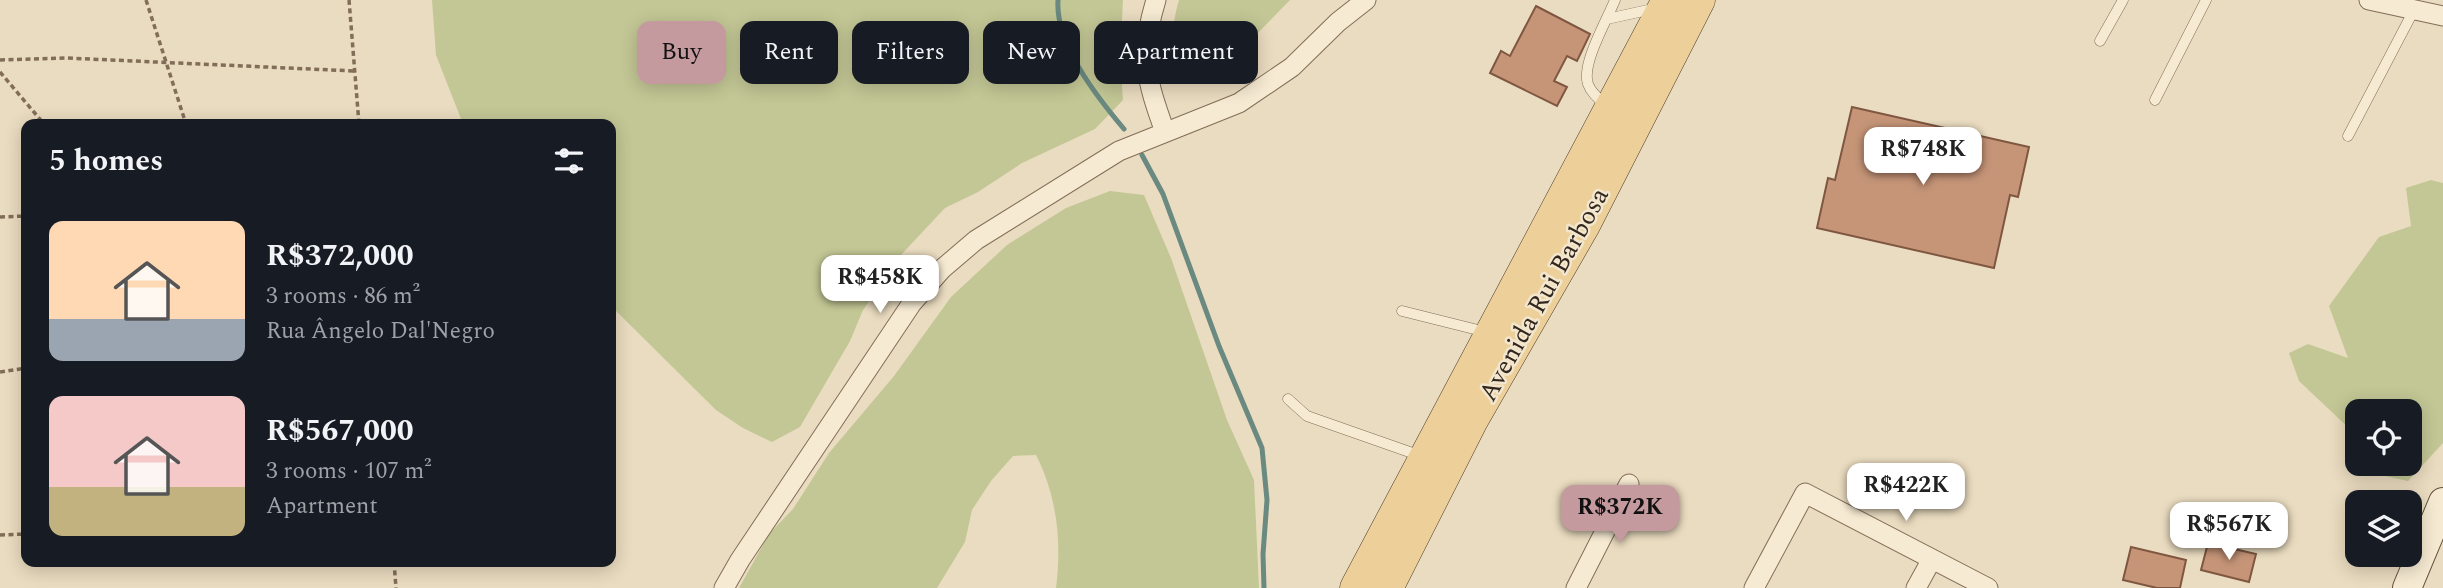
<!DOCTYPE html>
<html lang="en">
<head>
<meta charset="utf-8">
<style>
  body { margin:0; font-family:Spectral,serif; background:#242831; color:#f1f3f6; height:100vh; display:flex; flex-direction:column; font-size:26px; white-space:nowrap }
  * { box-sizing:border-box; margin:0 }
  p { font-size:23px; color:#9ea1a6 }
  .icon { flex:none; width:38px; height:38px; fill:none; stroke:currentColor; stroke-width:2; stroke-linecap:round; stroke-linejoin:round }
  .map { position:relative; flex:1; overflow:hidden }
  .panel { position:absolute; left:21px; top:119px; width:595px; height:448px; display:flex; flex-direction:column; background:#171b24; border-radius:14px; box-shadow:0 4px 18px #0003 }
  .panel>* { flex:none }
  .hud { position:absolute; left:637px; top:21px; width:665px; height:63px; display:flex; gap:14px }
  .buttons { position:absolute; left:2345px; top:399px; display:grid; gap:14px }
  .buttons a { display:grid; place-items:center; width:77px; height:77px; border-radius:14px; background:#171b24; box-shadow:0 4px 18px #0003; font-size:35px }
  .price { position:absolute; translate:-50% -60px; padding:0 16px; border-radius:14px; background:#fff; color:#222; font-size:23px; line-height:46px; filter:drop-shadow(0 2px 4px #0008) }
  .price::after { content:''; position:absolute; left:50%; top:42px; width:21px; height:16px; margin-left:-10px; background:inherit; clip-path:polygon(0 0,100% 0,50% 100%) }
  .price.selected { background:#c49a9e; color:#111 }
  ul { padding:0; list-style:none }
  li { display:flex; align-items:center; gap:21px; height:175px; padding:0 28px }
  li span { display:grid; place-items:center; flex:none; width:196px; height:140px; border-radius:14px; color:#555 }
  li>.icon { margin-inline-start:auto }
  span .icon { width:84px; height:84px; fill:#fffc; stroke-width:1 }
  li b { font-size:30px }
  h2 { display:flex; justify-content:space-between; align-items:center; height:84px; padding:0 28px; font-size:30px }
  .chip { padding:0 24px; border-radius:14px; background:#171b24; box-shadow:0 4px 18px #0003; font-size:24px; line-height:63px }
  .chip.selected { background:#c49a9e; color:#111 }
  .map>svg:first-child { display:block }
  .green { fill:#c3c795 }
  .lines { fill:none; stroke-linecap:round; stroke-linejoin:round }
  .stream { stroke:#6a8980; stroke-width:5 }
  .building { fill:#c69578; stroke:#7f5741; stroke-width:2 }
  .lane-casing { stroke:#826d59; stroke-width:11 }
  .street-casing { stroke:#826d59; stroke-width:21 }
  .secondary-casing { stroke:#634e3c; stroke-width:30 }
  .primary-casing { stroke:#4f3c2d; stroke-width:33 }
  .path { stroke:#826d59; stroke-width:3.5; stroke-dasharray:5 3.5; stroke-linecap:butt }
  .lane { stroke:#f6ead2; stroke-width:10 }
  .street { stroke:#f6ead2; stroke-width:19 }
  .secondary { stroke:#f6ead2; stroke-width:28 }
  .primary { stroke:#eccf99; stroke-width:32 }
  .labels { text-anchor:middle; stroke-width:5; stroke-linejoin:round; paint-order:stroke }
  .street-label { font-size:26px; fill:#32261d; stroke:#f2e6ce }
</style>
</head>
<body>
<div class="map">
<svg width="2443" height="588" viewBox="0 0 2443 588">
  <rect width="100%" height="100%" fill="#eadcc0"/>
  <path class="green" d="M432 0H1123L1120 58 1123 100 1095 129 1022 163 978 192 945 208 900 256 863 310 850 341 800 427 772 442 743 428 716 410 611 306V124H463L436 55Z
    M1179 0H1290L1255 36 1207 77 1173 78C1172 51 1171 26 1179 0Z
    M2431 180 2443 183V443L2408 481 2376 474 2378 464H2410V411H2357V432H2353L2299 381 2289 353 2308 344 2348 358 2329 306 2379 237 2411 226 2406 188Z
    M1110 191 1144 195 1171 258 1227 420 1254 480 1259 588H1056C1062 542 1057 496 1036 455L1013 456 991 481 972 510 965 542 937 588H739L769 534 793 509 829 453 894 376 951 297 1007 245 1066 208Z"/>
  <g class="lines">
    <path class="stream" d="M1058 0C1055 44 1097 97 1124 129
      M1142 155 1163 194 1219 346 1262 448 1267 500 1263 554 1264 588"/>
  </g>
  <path class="building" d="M1536 6 1590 34 1577 61 1567 56 1554 81 1567 87 1557 106 1490 73 1501 51 1510 56Z
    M1852 107 2029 147 2018 197 2010 195 1994 268 1817 228 1828 178 1835 180Z
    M2208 543 2256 554 2249 582 2201 570Z
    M2131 547 2186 560 2180 588H2157L2123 580Z"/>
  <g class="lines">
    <g class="lane-casing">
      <path id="lane" d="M1607 19 1657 8
        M2100 41 2123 0
        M2155 100 2206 0
        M1606 105C1599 99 1591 93 1588 84 1581 64 1607 20 1615 0
        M2348 136 2414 10
        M1402 311 1486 332
        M1288 399 1307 416 1421 456"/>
    </g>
    <g class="street-casing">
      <path id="street" d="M1156 0C1139 55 1146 79 1165 132
        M2369 0 2443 16
        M724 588 740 560 912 303 942 269 976 240 1119 151 1239 103 1292 67 1338 22 1366 0
        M1576 588 1629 484
        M1754 588 1805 493 1988 588
        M1916 588 1932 559"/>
    </g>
    <g class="secondary-casing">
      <path id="secondary" d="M2407 588 2443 502"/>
    </g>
    <g class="primary-casing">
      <path id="primary" d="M1356 588 1668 0
        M1387 588 1472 420 1584 225 1699 0"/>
    </g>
    <path class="path" d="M146 0 186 124
      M349 0 359 124
      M0 60 67 58 354 71
      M0 72 44 124
      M0 217 26 216
      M0 372 26 368
      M0 535 26 534
      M394 562 396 588"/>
    <use href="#lane" class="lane"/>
    <use href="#street" class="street"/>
    <use href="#secondary" class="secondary"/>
    <use href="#primary" class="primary"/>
  </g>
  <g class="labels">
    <g class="street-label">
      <text transform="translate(1543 294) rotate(-61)" y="9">Avenida Rui Barbosa</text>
    </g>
  </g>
</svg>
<div class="buttons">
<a><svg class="icon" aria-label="locate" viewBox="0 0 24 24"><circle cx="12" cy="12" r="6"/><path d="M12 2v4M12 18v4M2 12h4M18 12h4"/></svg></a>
<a><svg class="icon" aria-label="layers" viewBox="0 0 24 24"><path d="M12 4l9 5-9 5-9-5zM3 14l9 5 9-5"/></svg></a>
</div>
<b class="price" style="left:1923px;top:187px">R$748K</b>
<b class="price" style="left:880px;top:315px">R$458K</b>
<b class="price" style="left:1906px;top:523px">R$422K</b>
<b class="price selected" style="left:1620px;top:545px">R$372K</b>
<b class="price" style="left:2229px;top:562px">R$567K</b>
<div class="hud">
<a class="chip selected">Buy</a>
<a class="chip">Rent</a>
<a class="chip">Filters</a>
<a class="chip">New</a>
<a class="chip">Apartment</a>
</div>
<section class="panel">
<h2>5 homes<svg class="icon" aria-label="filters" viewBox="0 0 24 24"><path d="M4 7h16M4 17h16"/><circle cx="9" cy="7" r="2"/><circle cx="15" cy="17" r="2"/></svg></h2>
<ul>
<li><span style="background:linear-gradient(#ffd9b3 70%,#9aa5b1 0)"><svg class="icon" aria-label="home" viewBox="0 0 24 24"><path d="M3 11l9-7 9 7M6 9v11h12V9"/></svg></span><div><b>R$372,000</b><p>3 rooms · 86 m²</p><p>Rua Ângelo Dal'Negro</p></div></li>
<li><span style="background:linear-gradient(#f6c9c9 65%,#c2b280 0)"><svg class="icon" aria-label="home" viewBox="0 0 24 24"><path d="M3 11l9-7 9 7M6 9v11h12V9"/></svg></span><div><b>R$567,000</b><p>3 rooms · 107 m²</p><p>Apartment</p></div></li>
</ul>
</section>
</div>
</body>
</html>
